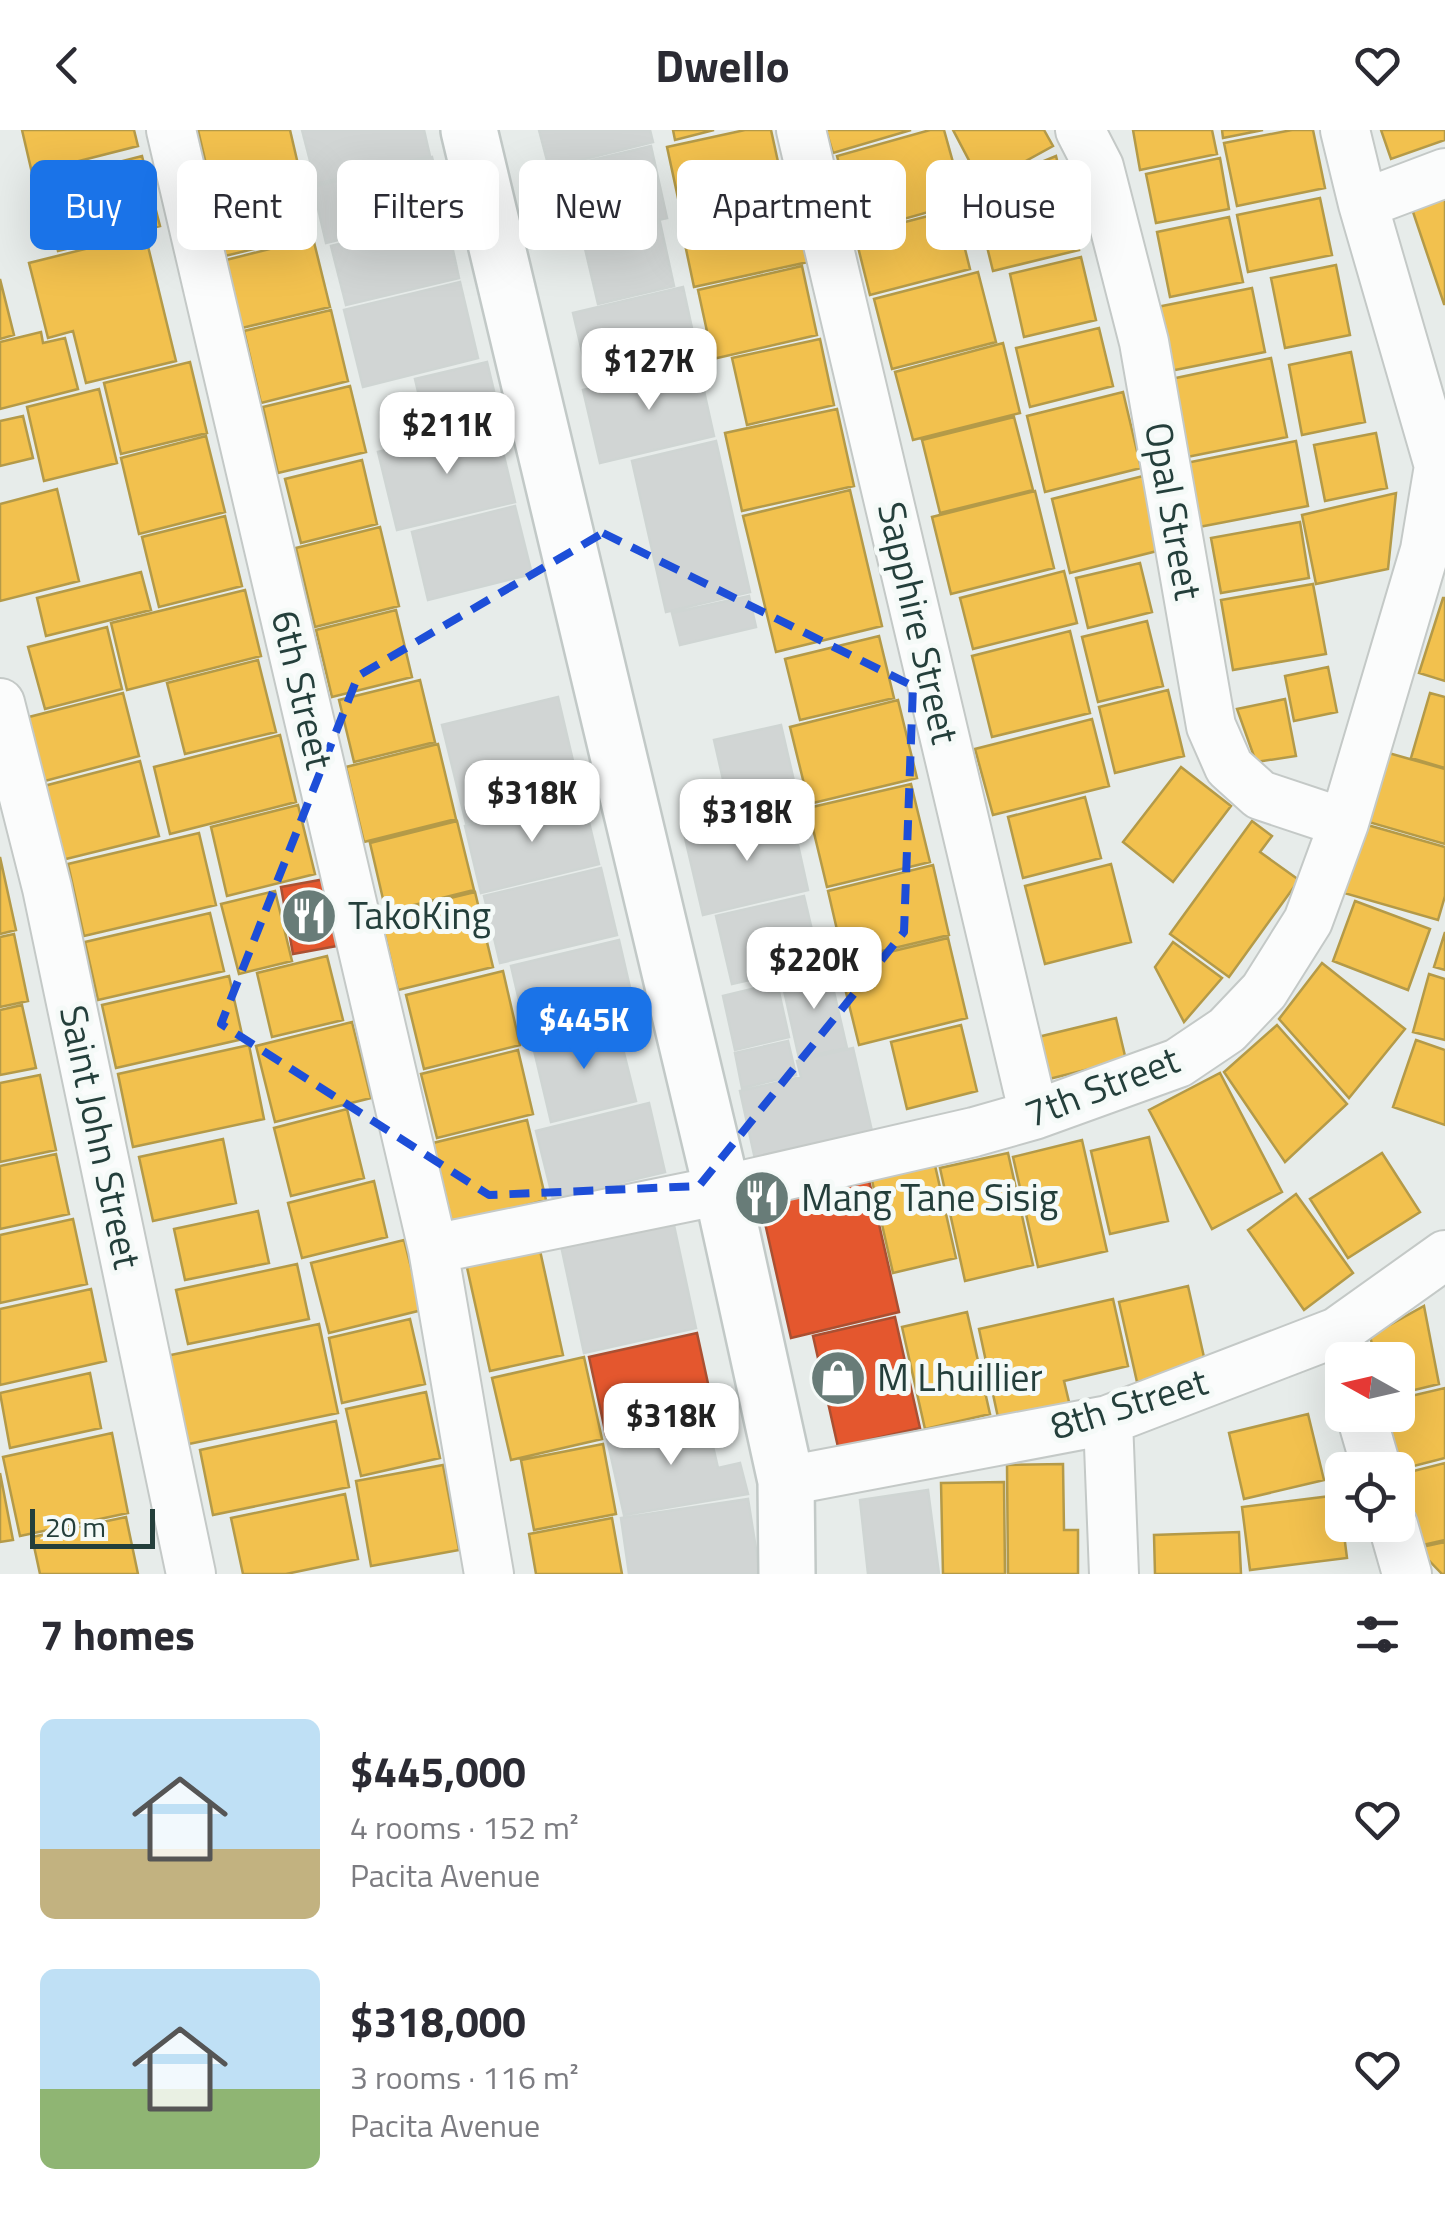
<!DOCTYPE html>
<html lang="en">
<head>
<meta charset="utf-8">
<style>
  body { margin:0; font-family:"Titillium Web",sans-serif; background:#f7f7f7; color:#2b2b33; height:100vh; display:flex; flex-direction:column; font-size:38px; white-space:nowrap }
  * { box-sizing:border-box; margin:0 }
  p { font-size:32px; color:#7c7c81 }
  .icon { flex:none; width:55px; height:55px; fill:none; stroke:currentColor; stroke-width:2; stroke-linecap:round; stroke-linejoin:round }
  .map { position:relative; height:1444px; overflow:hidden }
  .sheet { display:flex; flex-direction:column; background:#fff; flex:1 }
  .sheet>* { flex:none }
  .hud { position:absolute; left:30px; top:30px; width:1385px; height:90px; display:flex; gap:20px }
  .needle { width:65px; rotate:278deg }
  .tools { position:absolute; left:1325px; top:1212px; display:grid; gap:20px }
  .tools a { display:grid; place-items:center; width:90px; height:90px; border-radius:15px; background:#fff; box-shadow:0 10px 40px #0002; font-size:50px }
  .scale { position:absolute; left:30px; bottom:25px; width:125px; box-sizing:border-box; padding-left:10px; border:5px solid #243f3b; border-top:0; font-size:28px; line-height:35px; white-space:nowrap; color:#243f3b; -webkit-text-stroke:8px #f5faf8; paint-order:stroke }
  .price { position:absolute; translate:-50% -85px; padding:0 22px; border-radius:20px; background:#fff; color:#222; font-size:32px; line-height:65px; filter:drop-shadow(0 2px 5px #0008) }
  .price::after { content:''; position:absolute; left:50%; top:60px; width:30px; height:22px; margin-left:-15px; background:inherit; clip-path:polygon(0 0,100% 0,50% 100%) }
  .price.active { background:#1a73e8; color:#fff }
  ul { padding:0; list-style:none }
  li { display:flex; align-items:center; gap:30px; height:250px; padding:0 40px }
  li span { display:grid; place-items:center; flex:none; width:280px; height:200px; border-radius:15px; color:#555 }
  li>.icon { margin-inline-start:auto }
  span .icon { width:120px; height:120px; fill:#fffc; stroke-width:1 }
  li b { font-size:42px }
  h2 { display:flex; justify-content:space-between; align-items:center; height:120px; padding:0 40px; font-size:42px }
  .pill { padding:0 35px; border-radius:15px; background:#fff; box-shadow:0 10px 40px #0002; font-size:35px; line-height:90px }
  .pill.active { background:#1a73e8; color:#fff }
  header { display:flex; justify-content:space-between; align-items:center; height:130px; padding:0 40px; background:#fff; font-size:45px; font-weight:700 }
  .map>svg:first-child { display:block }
  .homes { fill:#f2c14e; stroke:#b49a48; stroke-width:2.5 }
  .shops { fill:#e4572e; stroke:#aa5032; stroke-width:2.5 }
  .building { fill:#d1d5d4; stroke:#cfd5d3; stroke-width:2.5 }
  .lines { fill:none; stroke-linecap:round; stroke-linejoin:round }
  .minor-casing { stroke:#c4c9c7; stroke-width:52 }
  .secondary-casing { stroke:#c2c9c7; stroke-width:60 }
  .minor { stroke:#fbfcfc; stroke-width:48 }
  .secondary { stroke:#fbfcfc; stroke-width:55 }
  .marked { fill:none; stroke:#1d4ed8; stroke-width:8; stroke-dasharray:20 12; stroke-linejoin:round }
  .labels { text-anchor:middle; stroke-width:10; stroke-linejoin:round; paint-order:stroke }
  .street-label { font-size:38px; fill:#243f3b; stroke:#f5faf8 }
  .poi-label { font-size:38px; fill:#243f3b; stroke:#f5faf8; text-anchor:start }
</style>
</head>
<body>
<header><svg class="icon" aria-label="back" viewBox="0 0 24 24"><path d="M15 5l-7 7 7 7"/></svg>Dwello<svg class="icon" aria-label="heart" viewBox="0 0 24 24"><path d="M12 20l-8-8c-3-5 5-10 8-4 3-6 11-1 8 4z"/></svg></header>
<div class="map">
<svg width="1445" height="1444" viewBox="0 0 1445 1444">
  <rect width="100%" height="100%" fill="#e7ecea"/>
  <path class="homes" d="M22 0H134L138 16 32 43Z
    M198 0H290L297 30 210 51Z
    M673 0H714L675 10Z
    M745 0H771L784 59 681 82 667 17Z
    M826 0H911L833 23Z
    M930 0H944L964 72 858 102 837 26Z
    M953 0H1044L1053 16 982 55Z
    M1133 0H1212L1217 24 1140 40Z
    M1222 0H1263L1223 8Z
    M1292 0H1313L1325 58 1237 76 1224 13Z
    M1381 0H1445V10L1391 29Z
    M142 26 160 96 58 121 41 52Z
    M1056 26 1079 120 993 141 973 60Z
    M1220 28 1229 79 1156 93 1146 44Z
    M295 36 311 105 225 126 208 57Z
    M792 60 808 132 694 157 679 86Z
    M1445 67V174H1444L1412 79Z
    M1320 68 1332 125 1248 142 1237 85Z
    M955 79 970 139 870 165 855 105Z
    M1229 87 1243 152 1170 167 1157 102Z
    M145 104 176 231 86 253 73 201 48 208 29 133Z
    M313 108 330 177 242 198 226 130Z
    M1081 127 1096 190 1024 207 1010 144Z
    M1336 135 1350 205 1285 218 1271 148Z
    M802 136 817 205 713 229 698 160Z
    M978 142 996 212 892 239 874 169Z
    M0 149 14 205 0 209Z
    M1252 158 1265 222 1170 241 1157 177Z
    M331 180 348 251 261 273 244 201Z
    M1099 198 1113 256 1030 277 1016 218Z
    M41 202 43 213 65 208 78 259 0 279V212Z
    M820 209 834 275 747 295 732 228Z
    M1003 213 1020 283 913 310 895 242Z
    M1351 222 1365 292 1302 305 1289 235Z
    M1271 228 1287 307 1187 327 1171 249Z
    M190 232 207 303 121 324 104 253Z
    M350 256 366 322 278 343 263 277Z
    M99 259 117 333 44 351 27 277Z
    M1123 262 1141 338 1045 362 1027 286Z
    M837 279 854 356 742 381 725 303Z
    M23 286 33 328 0 336V291Z
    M1014 287 1033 360 940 383 922 310Z
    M1376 303 1387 358 1325 371 1314 315Z
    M206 306 225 382 139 404 121 328Z
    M1296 311 1308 376 1199 397 1186 333Z
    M362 330 377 394 301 413 285 349Z
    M1143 346 1161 420 1070 443 1052 369Z
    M57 359 79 451 0 471V374Z
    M850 360 882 496 776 522 743 386Z
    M1035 361 1054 438 951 464 932 387Z
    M1396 363 1388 439 1316 454 1302 385Z
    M225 386 242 456 159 477 142 407Z
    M1300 392 1309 448 1221 463 1211 408Z
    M380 397 399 476 315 497 296 418Z
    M1140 433 1152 482 1088 498 1076 448Z
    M1064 441 1077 493 973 519 960 468Z
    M141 442 151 480 46 506 37 468Z
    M1313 454 1326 524 1233 540 1221 470Z
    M245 460 261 526 127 560 111 493Z
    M1443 468H1445V551L1419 543Z
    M396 480 412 547 332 567 316 500Z
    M1147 491 1163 556 1098 572 1082 507Z
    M107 497 122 559 45 579 28 517Z
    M1070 501 1090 583 992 607 972 526Z
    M879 506 894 568 800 590 785 529Z
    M258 530 276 602 185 624 167 553Z
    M1328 537 1337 582 1294 591 1285 546Z
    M420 550 435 612 354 632 339 570Z
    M1168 560 1184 626 1115 643 1099 577Z
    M123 563 139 626 41 652 25 588Z
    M1430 563 1445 567V638L1411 628Z
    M1285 569 1296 626 1256 632 1237 579Z
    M898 570 917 648 809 674 790 597Z
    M1092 589 1109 656 993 685 975 619Z
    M280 605 296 672 170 704 154 637Z
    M438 614 456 689 364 712 346 637Z
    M1385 622 1445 639V714L1365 691Z
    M140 631 159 706 62 730 44 656Z
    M1181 637 1231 676 1173 752 1123 712Z
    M911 654 930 732 827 757 808 678Z
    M1085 667 1101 728 1023 748 1008 687Z
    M298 675 315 744 227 766 211 697Z
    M457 691 474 760 386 782 370 713Z
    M1252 691 1272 706 1260 722 1299 750 1229 847 1170 804Z
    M1364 694 1445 717V766L1438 790 1344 763Z
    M199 703 216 775 84 806 68 734Z
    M0 727 16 800 0 804Z
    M1111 734 1131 812 1045 834 1025 756Z
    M933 735 949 805 844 830 828 761Z
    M275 761 292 831 239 844 221 774Z
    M475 762 493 837 398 860 380 785Z
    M1355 771 1430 799 1408 860 1333 831Z
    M210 783 224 841 98 870 85 812Z
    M1445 802V840L1434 837Z
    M14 804 28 871 0 877V807Z
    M948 808 967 888 859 915 839 834Z
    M1173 812 1222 848 1184 892 1155 837Z
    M327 826 343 890 272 907 257 843Z
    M1322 833 1405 899 1349 968 1279 889Z
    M503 841 520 915 424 939 406 865Z
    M1429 844 1445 849V910L1413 902Z
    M229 846 243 909 116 938 102 875Z
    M22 875 36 938 0 945V880Z
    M1116 888 1126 930 1049 949 1038 907Z
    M352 892 371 968 275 992 256 916Z
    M961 895 977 961 907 979 891 912Z
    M1277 895 1347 974 1285 1032 1224 942Z
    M1416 910 1445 920V995L1393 977Z
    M249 915 264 989 133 1017 118 944Z
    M518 920 533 984 437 1008 421 944Z
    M1220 943 1282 1062 1212 1099 1149 980Z
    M40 945 56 1020 0 1032V953Z
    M347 979 364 1048 291 1066 274 998Z
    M527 990 546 1070 452 1094 433 1013Z
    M1149 1007 1168 1091 1110 1104 1091 1021Z
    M223 1009 236 1073 153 1091 139 1027Z
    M1082 1010 1107 1121 1038 1137 1013 1027Z
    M1008 1023 1033 1135 965 1151 940 1038Z
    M1382 1023 1420 1082 1348 1128 1310 1069Z
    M56 1024 69 1084 0 1099V1036Z
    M934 1031 956 1128 893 1143 871 1046Z
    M374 1051 387 1107 302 1128 288 1073Z
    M1296 1064 1353 1143 1304 1180 1248 1100Z
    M258 1081 269 1133 185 1150 174 1099Z
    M73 1089 87 1154 0 1173V1105Z
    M404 1110 422 1180 329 1203 311 1133Z
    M539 1116 563 1225 490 1241 466 1133Z
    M297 1134 309 1189 188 1214 176 1160Z
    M1188 1156 1206 1236 1137 1252 1119 1172Z
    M91 1159 106 1231 0 1255V1179Z
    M1113 1169 1128 1236 1064 1251 1070 1276 999 1292 979 1199Z
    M1424 1176 1439 1254 1398 1264V1230H1376L1370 1206Z
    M967 1182 990 1284 925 1299 902 1197Z
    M410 1189 425 1254 342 1273 329 1208Z
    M319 1194 338 1283 184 1315 166 1226Z
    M584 1227 602 1309 511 1330 492 1248Z
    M90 1243 101 1298 10 1318 0 1263Z
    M1445 1258V1328L1398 1340 1385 1285H1398V1269Z
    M426 1262 440 1328 361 1346 346 1279Z
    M1308 1284 1324 1350 1244 1369 1229 1303Z
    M336 1291 349 1357 213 1385 200 1320Z
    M112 1303 128 1383 20 1406 3 1327Z
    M603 1314 616 1384 534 1400 521 1330Z
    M1445 1333V1410L1414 1417 1398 1345Z
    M1063 1334 1064 1400H1078V1444H1008L1007 1335Z
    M443 1335 459 1420 371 1436 356 1351Z
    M0 1343 13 1410 0 1412Z
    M1004 1352 1005 1444H943L941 1353Z
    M345 1364 358 1429 286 1444H243L231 1388Z
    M1339 1365 1347 1428 1250 1440 1242 1377Z
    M126 1387 138 1444H40L32 1407Z
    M612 1388 622 1444H536L529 1404Z
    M1239 1402 1241 1444H1155L1154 1405Z
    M1445 1412V1444H1442L1417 1418Z"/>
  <path class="shops" d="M325 749 337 816 293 824 281 757Z
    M868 1046 899 1182 791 1208 760 1071Z
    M895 1187 920 1298 838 1317 813 1206Z
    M697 1203 714 1281 606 1305 589 1227Z"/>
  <path class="building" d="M302 0H424L430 26 316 54Z
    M539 0H650L653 12 549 38Z
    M651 16 667 88 579 108 563 37Z
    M432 27 446 84 326 113 313 57Z
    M446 88 459 148 346 175 331 116Z
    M660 92 674 156 598 174 583 110Z
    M460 152 478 228 363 257 344 180Z
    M683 157 699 230 590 256 573 183Z
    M487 232 500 286 428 304 415 249Z
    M698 234 714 306 600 333 583 260Z
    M496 293 515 372 397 400 378 322Z
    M716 311 750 462 666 482 632 331Z
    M515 376 532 444 428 470 412 402Z
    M749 466 756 497 680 515 672 483Z
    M558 567 581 665 466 693 442 595Z
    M781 595 800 677 733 693 714 610Z
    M583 667 599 734 481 763 465 696Z
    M791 683 808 760 703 785 685 708Z
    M601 738 617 805 500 833 484 766Z
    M804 766 820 834 732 854 716 786Z
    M619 810 635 879 527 905 511 836Z
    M828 836 847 918 799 928 781 847Z
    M777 853 789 907 735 920 723 866Z
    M616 891 636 971 551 992 532 912Z
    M788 911 796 945 742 958 735 923Z
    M853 918 872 1001 755 1029 740 961 801 947 797 931Z
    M649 973 665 1042 553 1069 536 1001Z
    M672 1086 696 1198 584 1223 560 1111Z
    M706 1286 718 1338 740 1333 748 1364 624 1385 607 1309Z
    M928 1360 939 1444H868L860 1370Z
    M748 1369 760 1444H629L621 1388Z"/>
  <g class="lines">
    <g class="minor-casing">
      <path id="minor" d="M171 0 433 1119 489 1444
        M801 0 1034 985
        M1080 0 1099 37 1144 212 1211 596 1229 637 1260 665 1344 693
        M1363 74 1445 43
        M0 573 47 758 191 1444
        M433 1119 722 1060 974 1002 1034 985 1178 933 1227 900 1264 861 1308 791 1344 693 1425 420 1439 336 1363 74 1345 0
        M1361 1285 1377 1340
        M1108 1290 1114 1444
        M786 1351 1108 1290 1337 1202 1445 1125
        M1393 1395 1407 1444"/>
    </g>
    <g class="secondary-casing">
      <path id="secondary" d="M469 0 722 1060 786 1351 787 1444"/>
    </g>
    <use href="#minor" class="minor"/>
    <use href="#secondary" class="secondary"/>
  </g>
  <path class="marked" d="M603 403 913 556 904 802 699 1056 489 1065 221 894 358 546Z"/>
  <defs>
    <g id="restaurant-disc" transform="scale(2.875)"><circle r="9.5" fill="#687c78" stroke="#f5faf8"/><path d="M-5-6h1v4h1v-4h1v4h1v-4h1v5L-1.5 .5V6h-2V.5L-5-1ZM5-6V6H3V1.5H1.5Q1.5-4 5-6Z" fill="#fff"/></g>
    <g id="shop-disc" transform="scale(2.875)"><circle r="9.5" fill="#687c78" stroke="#f5faf8"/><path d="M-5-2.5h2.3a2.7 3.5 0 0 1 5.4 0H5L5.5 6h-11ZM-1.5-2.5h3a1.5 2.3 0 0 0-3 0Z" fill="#fff"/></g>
  </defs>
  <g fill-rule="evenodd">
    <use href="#restaurant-disc" x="309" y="786"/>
    <use href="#restaurant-disc" x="762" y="1068"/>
    <use href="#shop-disc" x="838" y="1248"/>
  </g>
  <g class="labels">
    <g class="street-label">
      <text transform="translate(1173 381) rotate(80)" y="13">Opal Street</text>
      <text transform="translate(918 493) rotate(77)" y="13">Sapphire Street</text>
      <text transform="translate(302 560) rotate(77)" y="13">6th Street</text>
      <text transform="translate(1102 957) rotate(-21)" y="13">7th Street</text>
      <text transform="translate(100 1007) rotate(78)" y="13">Saint John Street</text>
      <text transform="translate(1129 1274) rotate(-17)" y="13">8th Street</text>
    </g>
    <g class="poi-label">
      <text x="348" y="799">TakoKing</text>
      <text x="801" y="1081">Mang Tane Sisig</text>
      <text x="877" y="1261">M Lhuillier</text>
    </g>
  </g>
</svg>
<div class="tools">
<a><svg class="needle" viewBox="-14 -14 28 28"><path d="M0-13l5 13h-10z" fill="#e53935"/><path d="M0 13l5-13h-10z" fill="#7c7c81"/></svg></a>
<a><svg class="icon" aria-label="locate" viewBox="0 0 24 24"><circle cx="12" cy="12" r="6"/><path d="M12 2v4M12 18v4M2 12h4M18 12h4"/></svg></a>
</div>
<div class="scale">20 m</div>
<b class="price" style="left:649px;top:283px">$127K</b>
<b class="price" style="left:447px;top:347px">$211K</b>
<b class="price" style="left:532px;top:715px">$318K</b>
<b class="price" style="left:747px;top:734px">$318K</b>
<b class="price" style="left:814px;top:882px">$220K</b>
<b class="price active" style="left:584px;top:942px">$445K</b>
<b class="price" style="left:671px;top:1338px">$318K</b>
<div class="hud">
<a class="pill active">Buy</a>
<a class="pill">Rent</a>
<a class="pill">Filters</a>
<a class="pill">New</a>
<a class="pill">Apartment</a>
<a class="pill">House</a>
</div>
</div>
<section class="sheet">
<h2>7 homes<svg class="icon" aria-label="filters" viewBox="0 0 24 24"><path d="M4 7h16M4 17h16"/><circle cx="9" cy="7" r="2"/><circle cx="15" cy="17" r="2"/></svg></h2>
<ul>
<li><span style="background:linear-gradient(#bfe0f5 65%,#c2b280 0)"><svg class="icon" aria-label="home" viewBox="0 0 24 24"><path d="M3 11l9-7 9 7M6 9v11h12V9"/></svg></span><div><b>$445,000</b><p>4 rooms · 152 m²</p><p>Pacita Avenue</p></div><svg class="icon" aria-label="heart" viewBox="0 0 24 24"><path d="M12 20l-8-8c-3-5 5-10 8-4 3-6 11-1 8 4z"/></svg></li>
<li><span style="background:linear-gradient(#bfe0f5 60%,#8fb573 0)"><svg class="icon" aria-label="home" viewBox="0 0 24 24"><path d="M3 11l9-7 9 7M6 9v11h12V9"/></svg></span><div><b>$318,000</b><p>3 rooms · 116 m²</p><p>Pacita Avenue</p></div><svg class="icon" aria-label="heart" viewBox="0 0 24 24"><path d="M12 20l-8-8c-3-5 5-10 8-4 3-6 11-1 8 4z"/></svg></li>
</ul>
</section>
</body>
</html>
